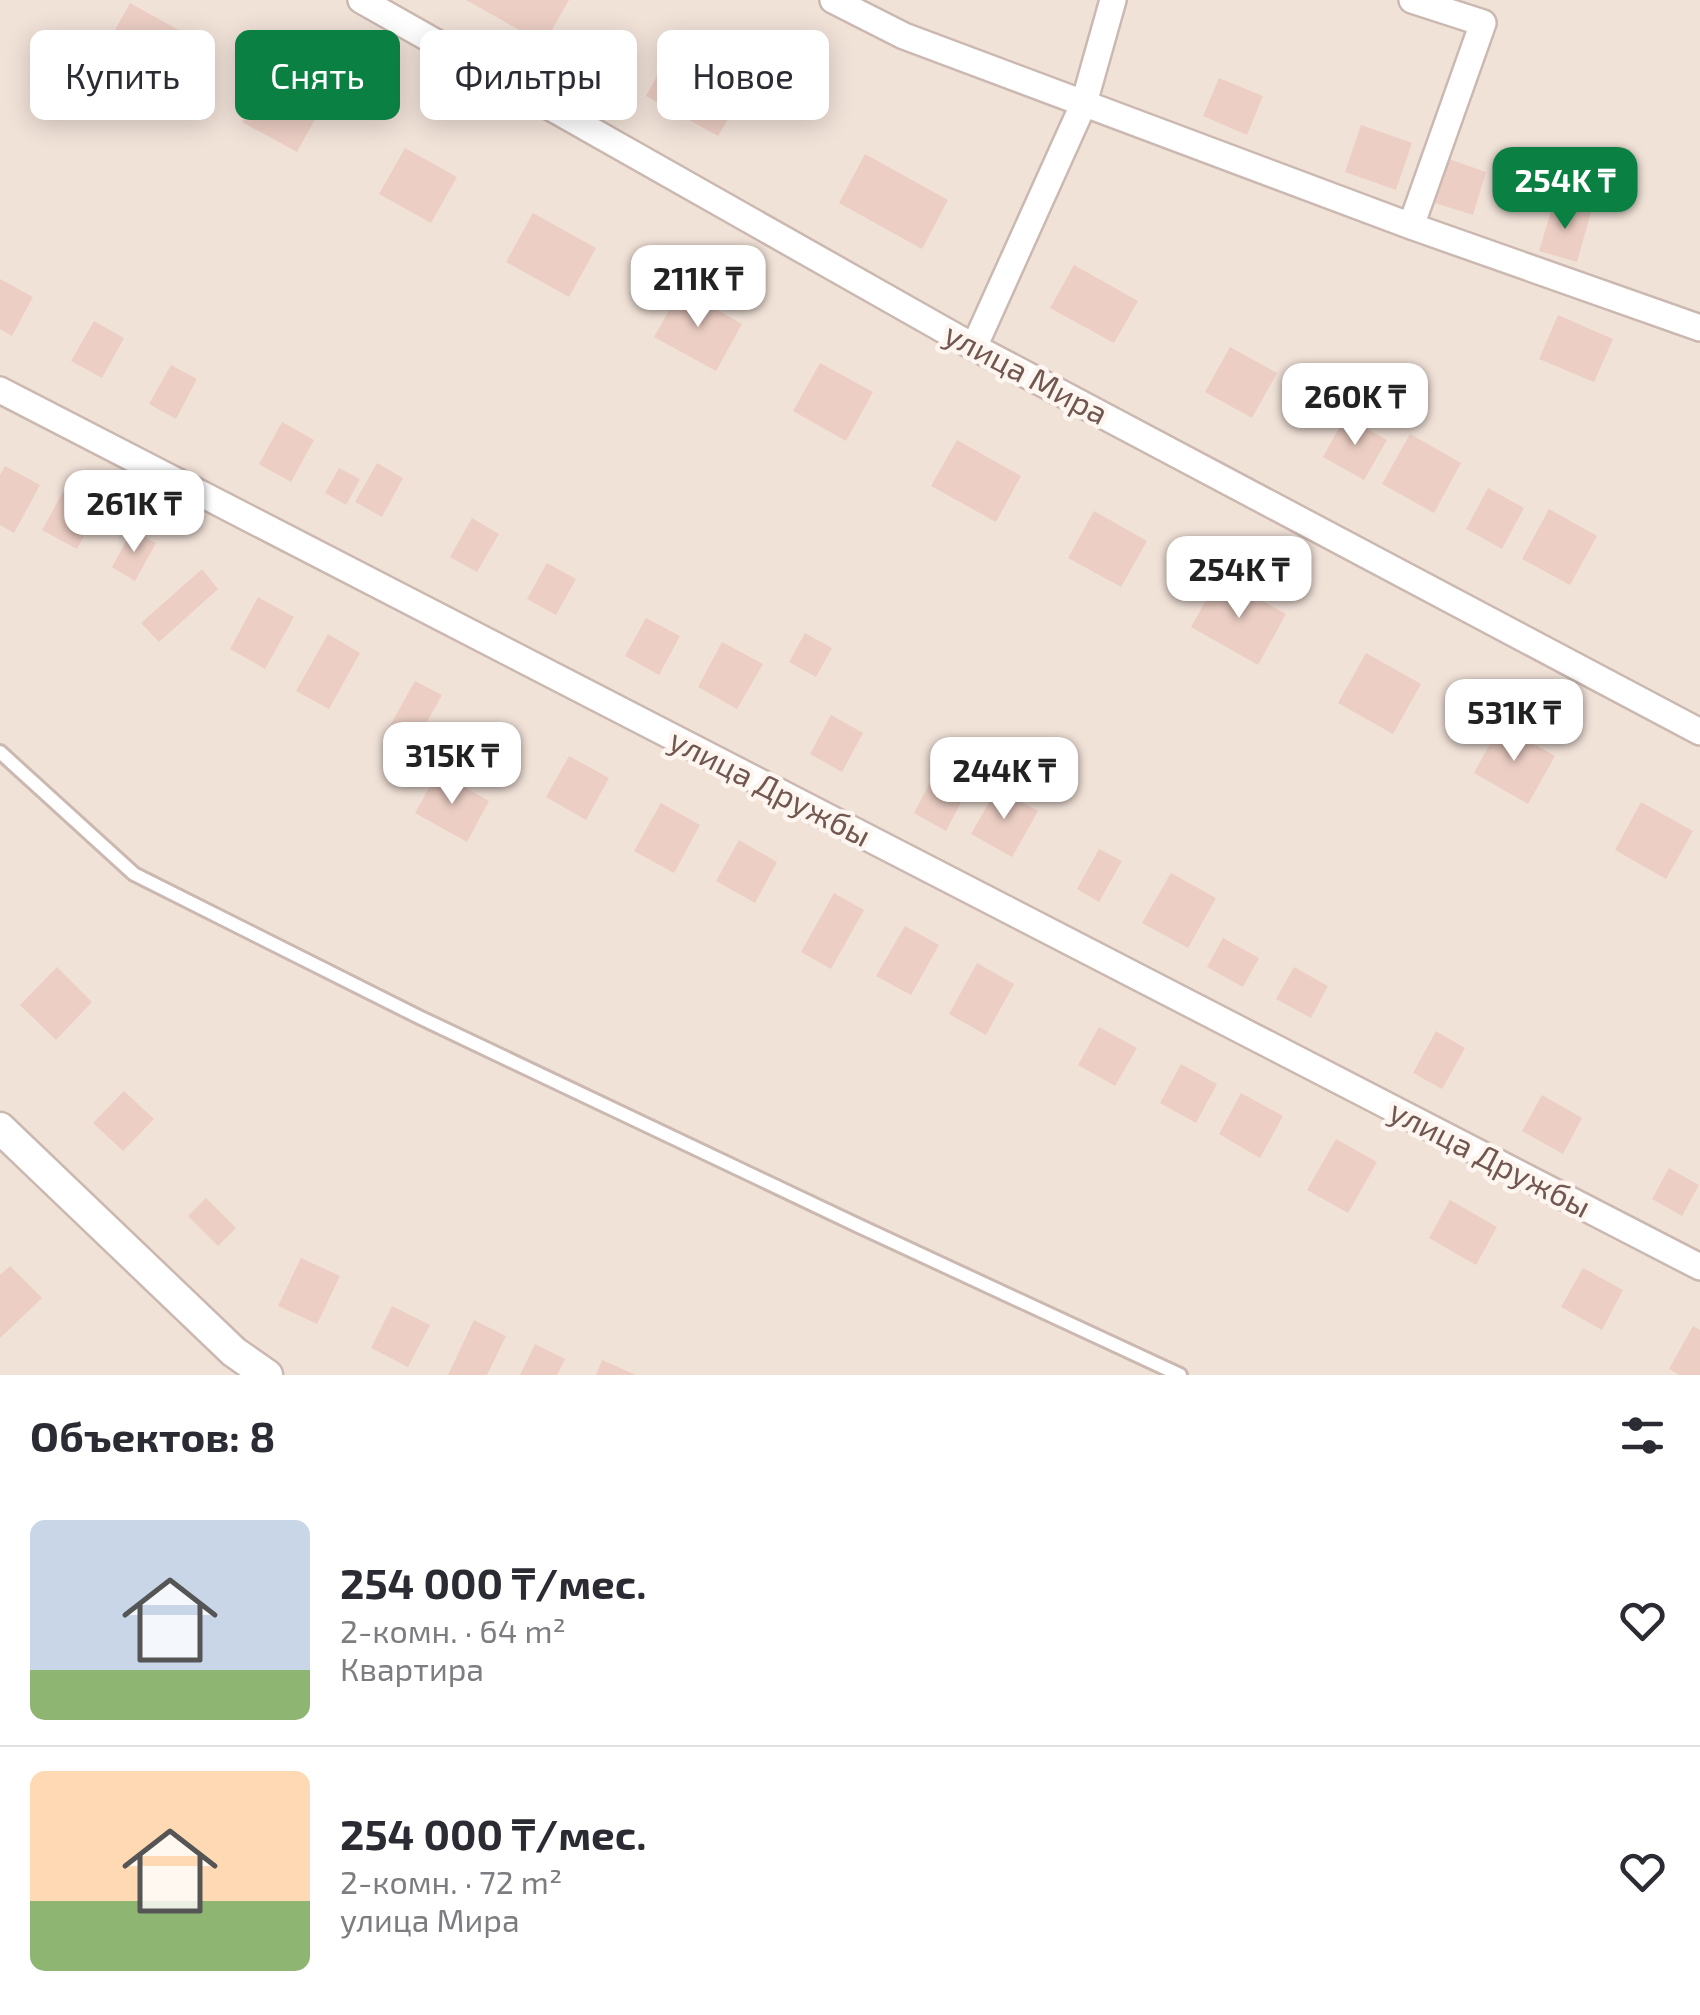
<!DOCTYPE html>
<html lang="ru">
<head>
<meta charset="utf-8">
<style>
  body { margin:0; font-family:"Exo 2",sans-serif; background:#f7f7f7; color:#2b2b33; height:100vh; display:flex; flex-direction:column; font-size:38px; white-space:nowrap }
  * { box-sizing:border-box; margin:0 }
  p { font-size:32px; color:#7c7c81 }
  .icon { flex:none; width:55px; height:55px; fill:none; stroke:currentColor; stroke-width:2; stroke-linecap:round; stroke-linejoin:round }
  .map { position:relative; height:1375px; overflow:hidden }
  .panel { display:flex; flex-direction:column; background:#fff; flex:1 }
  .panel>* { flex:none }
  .guide { position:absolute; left:30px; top:30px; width:1000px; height:90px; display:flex; gap:20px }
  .price { position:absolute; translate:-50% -85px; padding:0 22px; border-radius:20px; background:#fff; color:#222; font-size:32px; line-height:65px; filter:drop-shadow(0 2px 5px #0008) }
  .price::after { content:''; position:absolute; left:50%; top:60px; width:30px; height:22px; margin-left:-15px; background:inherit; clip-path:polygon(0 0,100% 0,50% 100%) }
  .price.selected { background:#0b8043; color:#fff }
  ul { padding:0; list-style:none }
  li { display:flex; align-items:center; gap:30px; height:250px; padding:0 30px }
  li+li { border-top:2px solid #e1e1e2 }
  li span { display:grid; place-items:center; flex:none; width:280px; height:200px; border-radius:15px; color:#555 }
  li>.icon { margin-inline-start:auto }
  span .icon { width:120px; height:120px; fill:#fffc; stroke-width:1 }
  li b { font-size:42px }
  h2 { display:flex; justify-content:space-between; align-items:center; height:120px; padding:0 30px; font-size:42px }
  .chip { padding:0 35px; border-radius:15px; background:#fff; box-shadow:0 5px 25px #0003; font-size:35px; line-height:90px }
  .chip.selected { background:#0b8043; color:#fff }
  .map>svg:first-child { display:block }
  .residential { fill:#f1e2d8 }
  .building { fill:#eccec4 }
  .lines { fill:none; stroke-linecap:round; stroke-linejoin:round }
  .service-casing { stroke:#cbb8b0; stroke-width:18 }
  .minor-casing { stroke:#cbb8b0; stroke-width:30 }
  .tertiary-casing { stroke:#cbb8b0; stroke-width:35 }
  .service { stroke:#fff; stroke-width:12 }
  .minor { stroke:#fff; stroke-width:25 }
  .tertiary { stroke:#fff; stroke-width:30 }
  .labels { text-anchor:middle; stroke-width:9; stroke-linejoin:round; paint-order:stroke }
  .street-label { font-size:32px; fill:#725750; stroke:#fdf5ef }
</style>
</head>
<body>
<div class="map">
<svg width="1700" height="1375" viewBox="0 0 1700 1375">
  <rect width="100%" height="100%" fill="#faf1e9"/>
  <path class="residential" d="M0 0H1700V1375H0Z"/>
  <path class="building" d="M466 0H569L544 44Z
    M130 3 184 33 157 80 104 50Z
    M669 54 742 94 718 136 646 96Z
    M269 75 323 105 297 152 242 122Z
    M1219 78 1263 96 1247 135 1203 116Z
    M1361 125 1412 143 1396 190 1345 172Z
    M405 148 457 177 431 223 379 194Z
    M865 154 948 200 922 249 839 203Z
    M1449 159 1486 172 1473 215 1435 203Z
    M1554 201 1591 212 1577 262 1539 251Z
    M533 213 596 248 569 297 506 262Z
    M1074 265 1138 301 1114 343 1050 308Z
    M0 279 33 297 12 336 0 329Z
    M681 289 742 324 716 371 654 337Z
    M1558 315 1613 339 1594 382 1539 359Z
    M94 321 124 338 102 378 71 361Z
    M1230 347 1277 373 1252 418 1205 392Z
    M820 363 873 392 846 441 793 411Z
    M171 365 197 379 176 419 149 404Z
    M1345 417 1387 440 1364 480 1323 457Z
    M282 422 314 440 291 482 259 464Z
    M1410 434 1461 463 1434 513 1382 484Z
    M957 440 1021 476 996 522 931 486Z
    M377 463 403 478 382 517 355 502Z
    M5 466 40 485 14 533 0 525V475Z
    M339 468 360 479 346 505 325 493Z
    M1488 488 1524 508 1502 549 1466 529Z
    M63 492 97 511 77 549 42 530Z
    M1549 509 1597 536 1570 585 1522 559Z
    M1094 511 1147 541 1121 587 1068 558Z
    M472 518 499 534 477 572 450 557Z
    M132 530 156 543 135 581 112 567Z
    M547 563 576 579 556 615 527 599Z
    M202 569 218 589 159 642 141 623Z
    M1219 577 1286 614 1258 665 1191 627Z
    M258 597 294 617 265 669 230 649Z
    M646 618 680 636 659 675 625 656Z
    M805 633 832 648 816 677 789 662Z
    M328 634 360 653 329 709 296 691Z
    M722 642 763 664 737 709 698 687Z
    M1366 653 1421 684 1393 734 1338 703Z
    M415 681 442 695 410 752 383 738Z
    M831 715 863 733 842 772 810 754Z
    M1500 725 1555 756 1528 804 1474 773Z
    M569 756 609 778 586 820 546 797Z
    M936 771 968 789 946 831 914 813Z
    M438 772 489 801 467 842 415 813Z
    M997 788 1038 811 1012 857 971 834Z
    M1641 802 1693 831 1666 879 1615 850Z
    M661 803 700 825 674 873 634 851Z
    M739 840 777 862 755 903 716 881Z
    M1099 849 1122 861 1099 902 1077 889Z
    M1171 873 1216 898 1188 948 1142 923Z
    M834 893 864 910 831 969 801 952Z
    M905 926 939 945 911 995 876 976Z
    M1223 938 1259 958 1243 987 1207 967Z
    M977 963 1014 984 986 1035 949 1014Z
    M57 967 92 1002 56 1040 20 1005Z
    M1294 967 1328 986 1311 1018 1276 999Z
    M1099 1027 1137 1048 1115 1086 1078 1065Z
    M1436 1031 1465 1048 1442 1089 1413 1073Z
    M1181 1064 1217 1084 1196 1123 1160 1103Z
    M124 1091 154 1119 123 1151 93 1123Z
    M1241 1093 1283 1116 1260 1158 1219 1134Z
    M1542 1095 1582 1118 1563 1154 1522 1131Z
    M1336 1139 1377 1162 1348 1213 1307 1190Z
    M1669 1168 1699 1185 1682 1216 1652 1199Z
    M206 1198 236 1228 218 1246 188 1216Z
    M1450 1200 1497 1227 1476 1265 1429 1238Z
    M301 1258 340 1276 317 1324 278 1306Z
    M10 1266 42 1298 0 1338V1275Z
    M1583 1268 1623 1290 1602 1330 1561 1307Z
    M392 1306 430 1325 408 1367 371 1348Z
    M474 1320 506 1336 487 1375H448Z
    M1693 1326 1700 1330V1375H1679L1669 1369Z
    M535 1344 565 1359 557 1375H520Z
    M602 1360 636 1375H596Z"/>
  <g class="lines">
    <g class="service-casing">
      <path id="service" d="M0 752 134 874 421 1018 859 1226 1180 1375"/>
    </g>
    <g class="minor-casing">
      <path id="minor" d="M361 0 974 347 1700 732
        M833 0 904 36 1411 226 1700 328
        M1411 226 1483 23 1412 0
        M974 347 1084 103 1113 0
        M0 390 1700 1267"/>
    </g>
    <g class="tertiary-casing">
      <path id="tertiary" d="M0 1128 234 1352 267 1375"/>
    </g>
    <use href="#service" class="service"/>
    <use href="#minor" class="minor"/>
    <use href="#tertiary" class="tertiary"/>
  </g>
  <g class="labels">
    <g class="street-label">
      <text transform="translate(1026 374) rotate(28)" y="11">улица Мира</text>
      <text transform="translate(770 788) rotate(27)" y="11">улица Дружбы</text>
      <text transform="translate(1490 1159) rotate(27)" y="11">улица Дружбы</text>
    </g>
  </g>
</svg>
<b class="price selected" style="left:1565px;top:232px">254K ₸</b>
<b class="price" style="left:698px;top:330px">211K ₸</b>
<b class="price" style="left:1355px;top:448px">260K ₸</b>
<b class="price" style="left:134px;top:555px">261K ₸</b>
<b class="price" style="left:1239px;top:621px">254K ₸</b>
<b class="price" style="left:1514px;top:764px">531K ₸</b>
<b class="price" style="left:452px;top:807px">315K ₸</b>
<b class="price" style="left:1004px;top:822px">244K ₸</b>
<div class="guide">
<a class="chip">Купить</a>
<a class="chip selected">Снять</a>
<a class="chip">Фильтры</a>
<a class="chip">Новое</a>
</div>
</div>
<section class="panel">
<h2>Объектов: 8<svg class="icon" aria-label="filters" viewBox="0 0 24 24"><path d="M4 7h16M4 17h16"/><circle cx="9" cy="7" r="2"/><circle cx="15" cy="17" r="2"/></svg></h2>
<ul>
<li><span style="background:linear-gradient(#c9d6e8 75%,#8fb573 0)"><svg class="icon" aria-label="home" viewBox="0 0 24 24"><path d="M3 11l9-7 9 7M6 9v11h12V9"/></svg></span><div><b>254 000 ₸/мес.</b><p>2-комн. · 64 m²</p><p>Квартира</p></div><svg class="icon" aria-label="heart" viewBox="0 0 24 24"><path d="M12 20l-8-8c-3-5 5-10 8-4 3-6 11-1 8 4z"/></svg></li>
<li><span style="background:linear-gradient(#ffd9b3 65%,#8fb573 0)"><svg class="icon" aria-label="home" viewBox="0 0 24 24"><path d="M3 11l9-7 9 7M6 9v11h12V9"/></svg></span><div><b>254 000 ₸/мес.</b><p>2-комн. · 72 m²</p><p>улица Мира</p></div><svg class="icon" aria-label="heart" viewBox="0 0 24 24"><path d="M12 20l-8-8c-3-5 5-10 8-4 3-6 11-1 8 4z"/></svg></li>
</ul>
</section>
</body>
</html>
